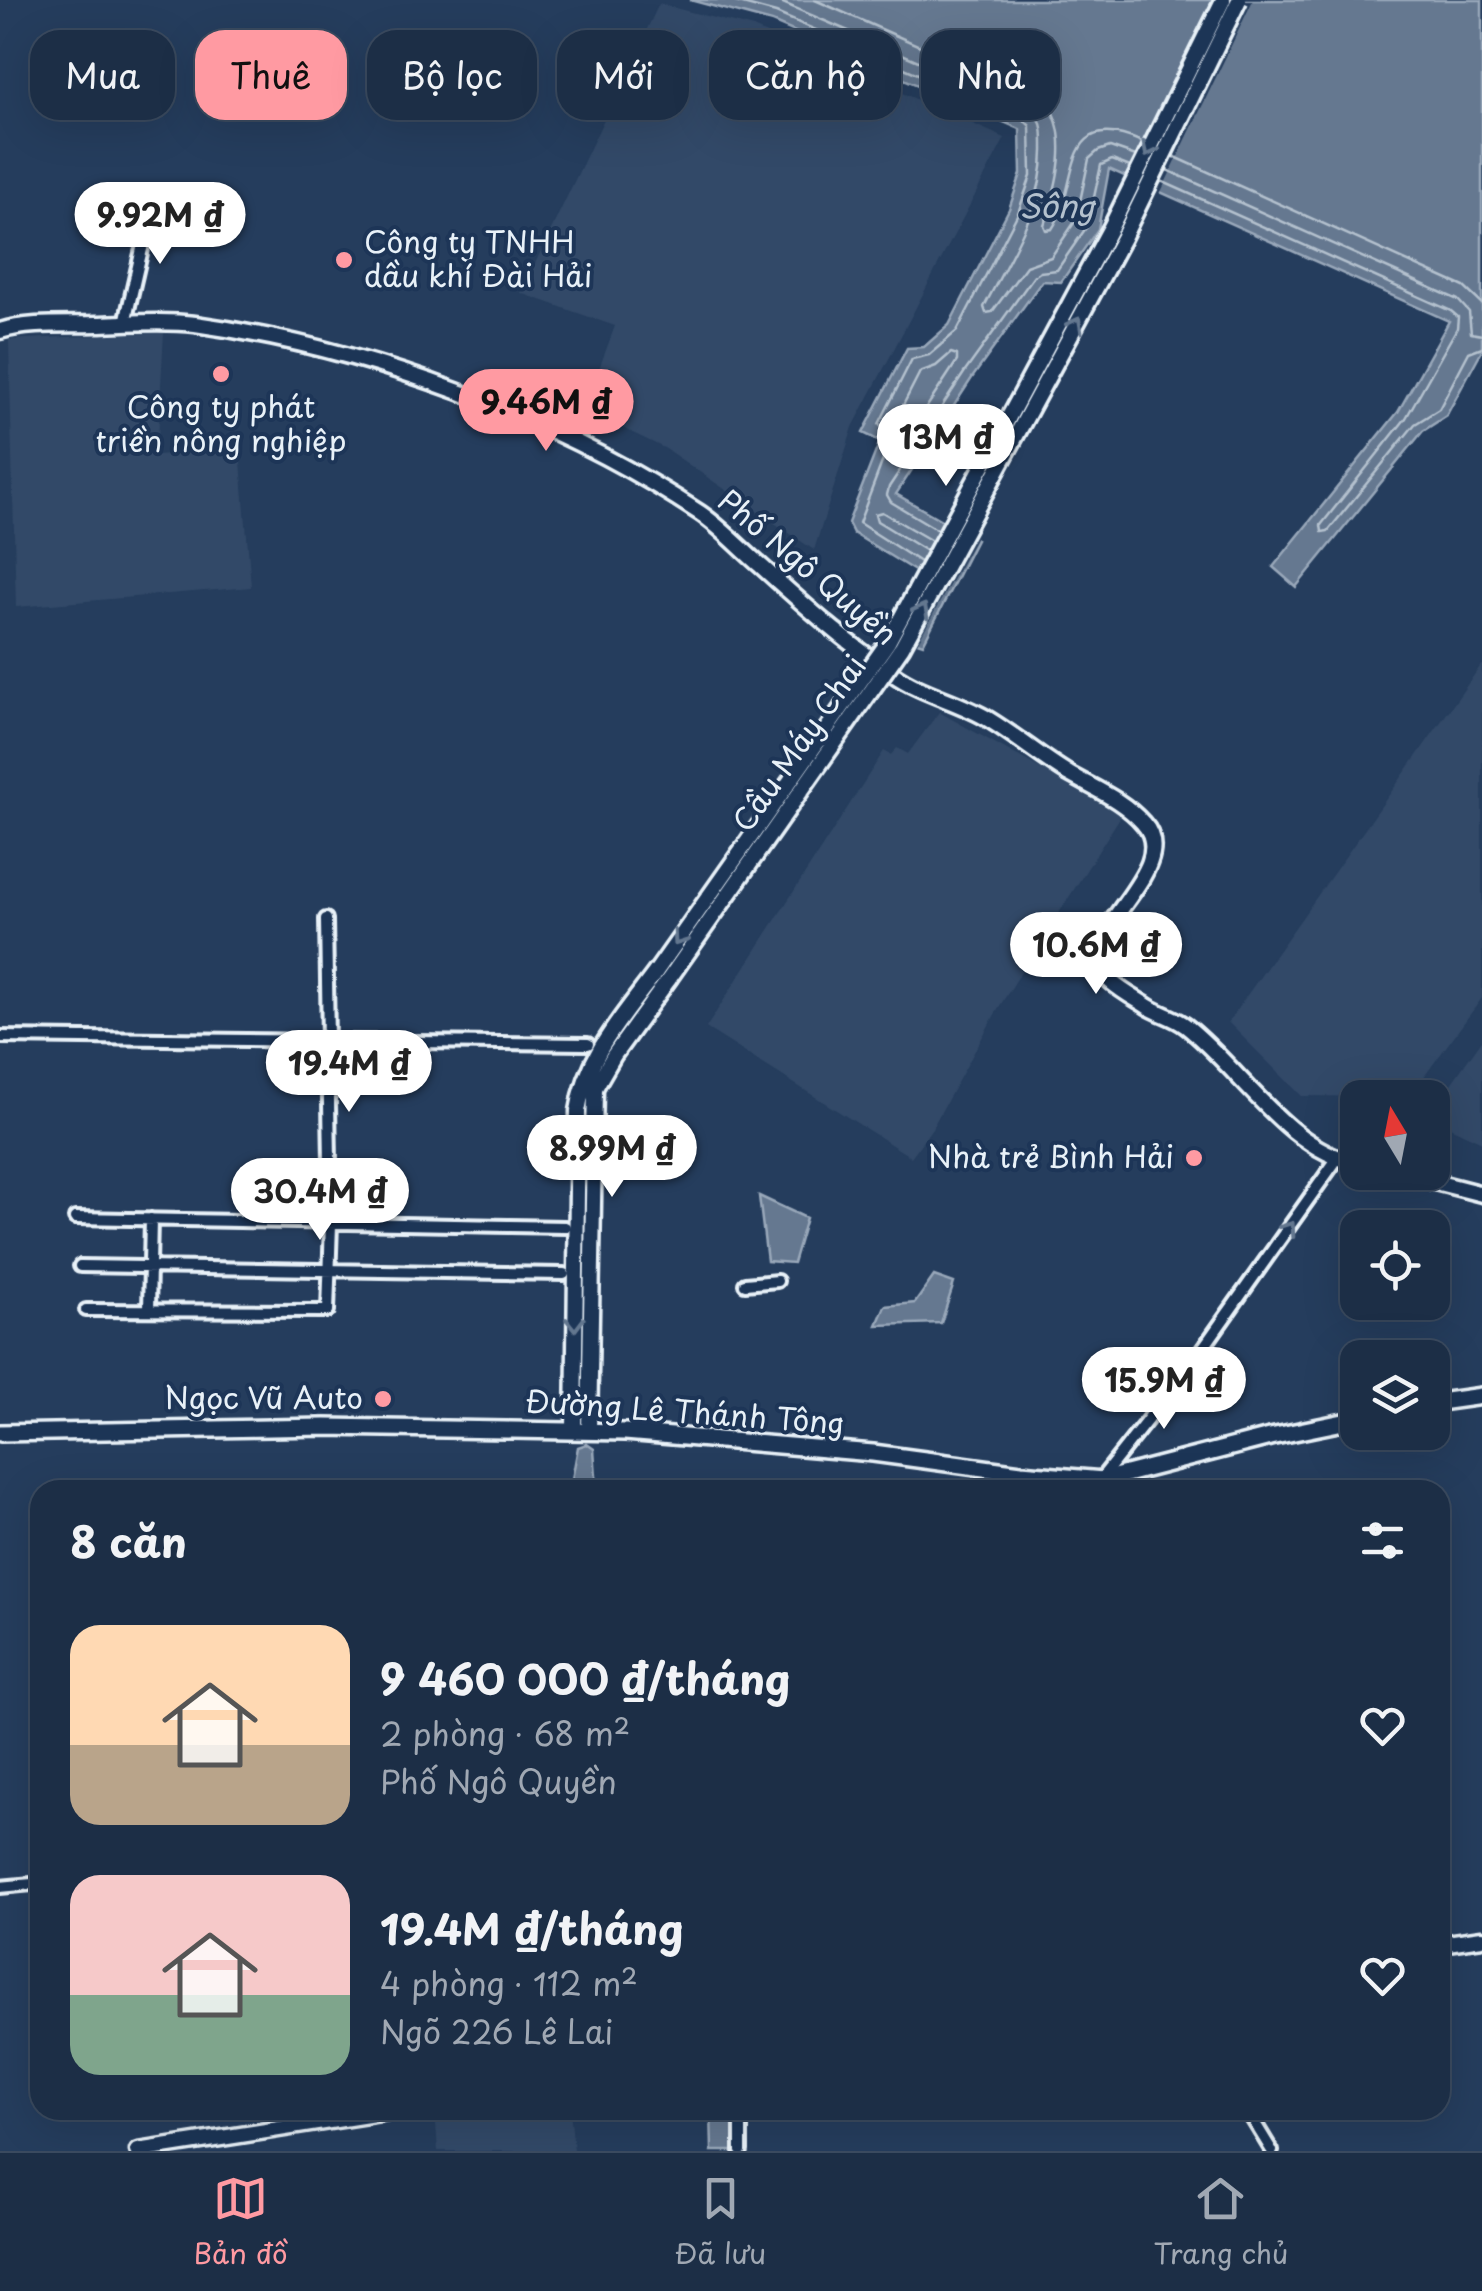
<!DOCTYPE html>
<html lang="vi">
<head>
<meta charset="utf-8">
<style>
  body { margin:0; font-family:"Playpen Sans",sans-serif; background:#293a51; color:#f1f3f6; height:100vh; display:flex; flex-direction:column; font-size:38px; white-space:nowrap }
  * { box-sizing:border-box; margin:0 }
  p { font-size:32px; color:#a0a8b3 }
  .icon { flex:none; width:55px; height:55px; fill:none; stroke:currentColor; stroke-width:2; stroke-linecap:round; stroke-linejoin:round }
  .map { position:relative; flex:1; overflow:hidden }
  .sheet { position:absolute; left:30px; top:1480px; width:1420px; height:640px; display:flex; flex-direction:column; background:#1c2e46; border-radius:30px; box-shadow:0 10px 40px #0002,0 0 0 2px #3a4a5f }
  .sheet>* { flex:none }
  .guide { position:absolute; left:30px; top:30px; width:1422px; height:90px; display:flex; gap:20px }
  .needle { width:65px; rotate:350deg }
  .fabs { position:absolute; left:1340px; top:1080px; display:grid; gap:20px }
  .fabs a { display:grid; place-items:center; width:110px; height:110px; border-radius:20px; background:#1c2e46; box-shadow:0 10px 40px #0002,0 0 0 2px #3a4a5f; font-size:50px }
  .price { position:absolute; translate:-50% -85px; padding:0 22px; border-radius:35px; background:#fff; color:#222; font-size:32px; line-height:65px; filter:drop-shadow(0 2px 5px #0008) }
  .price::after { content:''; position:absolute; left:50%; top:60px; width:30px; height:22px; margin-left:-15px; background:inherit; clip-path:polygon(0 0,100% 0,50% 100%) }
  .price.on { background:#ff9aa2; color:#111 }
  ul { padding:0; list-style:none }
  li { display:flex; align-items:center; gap:30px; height:250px; padding:0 40px }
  li span { display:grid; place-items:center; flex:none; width:280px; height:200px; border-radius:30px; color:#555 }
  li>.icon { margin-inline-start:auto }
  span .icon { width:120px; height:120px; fill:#fffc; stroke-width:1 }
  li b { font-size:42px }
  h2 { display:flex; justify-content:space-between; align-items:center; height:120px; padding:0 40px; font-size:42px }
  .chip { padding:0 35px; border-radius:30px; background:#1c2e46; box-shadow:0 10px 40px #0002,0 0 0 2px #3a4a5f; font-size:35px; line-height:90px }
  .chip.on { background:#ff9aa2; color:#111 }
  .dock { display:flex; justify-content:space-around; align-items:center; height:140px; border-top:2px solid #3a4a5f; background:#1c2e46; font-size:28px; color:#a0a8b3 }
  .dock a { display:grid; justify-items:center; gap:5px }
  .dock .on { color:#ff9aa2 }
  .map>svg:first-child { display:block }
  .built { fill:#334a68 }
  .water { fill:#657890; stroke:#99a8ba; stroke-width:2.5 }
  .pier { fill:#253d5d }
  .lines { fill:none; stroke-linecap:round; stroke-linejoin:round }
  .shore { stroke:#b4c1ce; stroke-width:2.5 }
  .street-casing { stroke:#e8f1f8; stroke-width:18 }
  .secondary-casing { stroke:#e8f1f8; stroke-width:21 }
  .primary-casing { stroke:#e8f1f8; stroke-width:22 }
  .street { stroke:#1d3557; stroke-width:10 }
  .secondary { stroke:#1d3557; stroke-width:14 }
  .primary { stroke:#1d3557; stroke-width:15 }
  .secondary-bridge-casing { stroke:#e8f1f8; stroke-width:21; stroke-linecap:butt }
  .secondary-bridge { stroke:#1d3557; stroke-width:14 }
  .oneway { stroke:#64778f }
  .poi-dot { fill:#ff9aa2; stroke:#1d3557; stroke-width:4 }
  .labels { text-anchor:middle; stroke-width:8; stroke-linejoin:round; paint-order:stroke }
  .poi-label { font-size:30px; fill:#e8f1f8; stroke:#1d3557; text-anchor:end }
  .street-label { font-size:30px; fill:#e8f1f8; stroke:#1d3557 }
  .water-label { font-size:32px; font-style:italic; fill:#b4c1ce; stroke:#1d3557 }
</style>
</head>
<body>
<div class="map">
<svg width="1482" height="2151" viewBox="0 0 1482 2151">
  <rect width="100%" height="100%" fill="#253d5d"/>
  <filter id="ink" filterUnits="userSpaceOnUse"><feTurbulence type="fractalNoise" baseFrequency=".01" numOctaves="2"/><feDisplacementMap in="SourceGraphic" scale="20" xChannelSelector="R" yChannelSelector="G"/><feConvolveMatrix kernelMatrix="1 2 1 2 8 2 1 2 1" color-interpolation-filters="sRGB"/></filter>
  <g filter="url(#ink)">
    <path class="built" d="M659 4 753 28 1005 138 853 427 814 550 666 449 584 409 615 326 521 293Z
      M164 332 157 455 240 449 251 587 16 607 9 340Z
      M1482 664V998L1409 1097 1302 1096 1228 1022Z
      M939 712 1122 814 999 1007 932 1128 911 1157 706 1028 884 751 891 755 897 748 908 754Z
      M1482 1040V1142L1433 1119 1432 1111Z
      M435 2110H570L574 2151H438Z"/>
    <path class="water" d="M690 0H1482V350L1446 416 1423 431 1296 587 1273 567 1398 412 1449 321 1109 169 1098 229 1061 282 1042 281 972 378 896 494 976 540 923 644 899 636 918 573 853 533 848 523 880 441 863 433 907 348 924 347 949 325 1009 209 1021 174 1020 129 772 22Z
      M759 1196 806 1218 793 1263 767 1261Z
      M934 1276 954 1283 941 1323 877 1325 885 1306 915 1303Z
      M587 1444 594 1449 597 1490H570L578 1447Z
      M711 2110H733L734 2151H712Z"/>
    <path class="pier" d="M1214 0H1253L1159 196 1125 182Z
      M945 516 977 535 915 647 896 640 916 587 912 575Z"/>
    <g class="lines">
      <path class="shore" d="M728 0 776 13 1023 119 1030 126 1031 176 1018 213 957 331 929 355 912 359 879 424 888 436 889 444 859 523 920 562
        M776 0 1028 108C1044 118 1043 131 1043 148 1044 207 1010 256 984 307L986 313 992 312 1026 266 1051 257 1076 220 1089 159 1098 151 1110 147 1136 156
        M815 0 1045 101C1073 133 1056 189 1044 225L1046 230 1052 229C1081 187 1058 105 1142 142
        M1173 156 1464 287 1482 304
        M1167 170 1458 300 1469 312 1471 333 1482 335
        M1161 181 1451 311 1458 317 1457 328 1406 418 1321 525 1322 532 1328 531 1415 424 1439 409 1469 352 1482 347
        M951 353 957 355V361L909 434 902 435 895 421 920 372 936 366Z
        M938 530 891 502 887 495 889 487 964 373 1034 276 1040 272 1057 270 1088 225 1101 165 1112 160 1130 167
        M926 551 877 521 875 514 882 512 932 541"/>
      <g class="street-casing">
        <path id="street" d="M125 323 147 227 144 211
          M0 1037 588 1044
          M75 1218 565 1227
          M80 1266 564 1274
          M745 1284 777 1281
          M86 1310 328 1311 331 1223 326 919
          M149 1310 151 1219
          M1092 1490 1194 1361 1337 1159
          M0 1887 32 1884
          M741 2110V2151
          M1247 2110 1272 2151"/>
      </g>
      <g class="secondary-casing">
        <path id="secondary" d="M0 331C31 322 65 325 97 324 129 323 164 320 195 324 368 348 555 417 700 513 722 528 741 549 761 566 803 604 845 642 892 673 921 694 958 701 988 719 1016 736 1041 757 1069 774 1095 789 1123 800 1143 823 1180 863 1098 917 1097 958 1097 979 1132 996 1147 1006 1160 1014 1174 1017 1186 1026 1241 1069 1287 1150 1358 1163
          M1396 1172 1482 1194
          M574 1430 578 1111C586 1055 624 1015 657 970
          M589 1431 595 1088 614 1055 669 979
          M1440 1944 1482 1938
          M138 2151 400 2110"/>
      </g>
      <g class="primary-casing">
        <path id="primary" d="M1432 1403 1482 1396
          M0 1433 325 1427 625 1432 873 1453 1021 1473 1103 1480 1270 1437 1358 1419"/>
      </g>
      <use href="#street" class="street"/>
      <use href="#secondary" class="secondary"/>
      <use href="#primary" class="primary"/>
      <g class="secondary-bridge-casing">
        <path id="secondary-bridge" d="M657 970 888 642 1111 227 1223 0
          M669 979 902 647 1123 238 1239 0"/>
      </g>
      <use href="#secondary-bridge" class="secondary-bridge"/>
    </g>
    <defs><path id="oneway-chevron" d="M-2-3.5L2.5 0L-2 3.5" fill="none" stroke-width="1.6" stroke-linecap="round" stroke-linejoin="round" transform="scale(2.5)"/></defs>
    <g class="oneway">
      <use href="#oneway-chevron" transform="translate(1149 150) rotate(116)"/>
      <use href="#oneway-chevron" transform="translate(1076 324) rotate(-62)"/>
      <use href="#oneway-chevron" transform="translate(922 610) rotate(-62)"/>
      <use href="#oneway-chevron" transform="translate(679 939) rotate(125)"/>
      <use href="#oneway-chevron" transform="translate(1289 1228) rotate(-55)"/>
      <use href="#oneway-chevron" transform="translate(575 1324) rotate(89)"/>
    </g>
  </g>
  <g class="poi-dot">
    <circle cx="344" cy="260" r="10"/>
    <circle cx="221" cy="374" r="10"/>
    <circle cx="1194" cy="1158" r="10"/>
    <circle cx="383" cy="1399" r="10"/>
  </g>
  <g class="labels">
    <g class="poi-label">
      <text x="364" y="253" text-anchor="start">Công ty TNHH<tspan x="364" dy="34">dầu khí Đài Hải</tspan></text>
      <text x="221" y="418" text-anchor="middle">Công ty phát<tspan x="221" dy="34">triền nông nghiệp</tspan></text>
      <text x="1174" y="1168">Nhà trẻ Bình Hải</text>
      <text x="363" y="1409">Ngọc Vũ Auto</text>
    </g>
    <g class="street-label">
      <text transform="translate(807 568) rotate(40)" y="10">Phố Ngô Quyền</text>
      <text transform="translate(800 744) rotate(-55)" y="10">Cầu Máy Chai</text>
      <text transform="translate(685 1413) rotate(4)" y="10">Đường Lê Thánh Tông</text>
    </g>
    <g class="water-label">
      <text x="1057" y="218">Sông</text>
    </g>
  </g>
</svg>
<div class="fabs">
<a><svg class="needle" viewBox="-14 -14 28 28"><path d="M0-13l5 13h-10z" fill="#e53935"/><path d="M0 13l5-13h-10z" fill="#a0a8b3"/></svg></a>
<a><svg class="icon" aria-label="locate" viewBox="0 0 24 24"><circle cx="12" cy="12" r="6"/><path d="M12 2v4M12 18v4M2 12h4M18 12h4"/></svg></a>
<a><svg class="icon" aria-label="layers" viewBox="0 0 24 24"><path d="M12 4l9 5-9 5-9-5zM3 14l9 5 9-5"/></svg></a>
</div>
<b class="price" style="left:160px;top:267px">9.92M ₫</b>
<b class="price on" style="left:546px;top:454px">9.46M ₫</b>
<b class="price" style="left:946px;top:489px">13M ₫</b>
<b class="price" style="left:1096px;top:997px">10.6M ₫</b>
<b class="price" style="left:349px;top:1115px">19.4M ₫</b>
<b class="price" style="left:612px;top:1200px">8.99M ₫</b>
<b class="price" style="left:320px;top:1243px">30.4M ₫</b>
<b class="price" style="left:1164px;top:1432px">15.9M ₫</b>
<div class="guide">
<a class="chip">Mua</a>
<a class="chip on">Thuê</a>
<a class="chip">Bộ lọc</a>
<a class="chip">Mới</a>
<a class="chip">Căn hộ</a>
<a class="chip">Nhà</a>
</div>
<section class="sheet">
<h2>8 căn<svg class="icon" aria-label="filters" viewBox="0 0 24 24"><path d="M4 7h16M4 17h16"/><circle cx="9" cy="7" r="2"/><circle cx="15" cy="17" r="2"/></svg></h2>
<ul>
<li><span style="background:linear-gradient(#ffd9b3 60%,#b9a48a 0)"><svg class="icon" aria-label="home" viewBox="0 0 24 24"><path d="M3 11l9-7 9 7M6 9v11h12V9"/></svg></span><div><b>9 460 000 ₫/tháng</b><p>2 phòng · 68 m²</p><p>Phố Ngô Quyền</p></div><svg class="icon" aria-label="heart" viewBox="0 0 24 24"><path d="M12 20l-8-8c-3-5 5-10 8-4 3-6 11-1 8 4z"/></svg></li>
<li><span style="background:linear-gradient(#f6c9c9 60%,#7fa58c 0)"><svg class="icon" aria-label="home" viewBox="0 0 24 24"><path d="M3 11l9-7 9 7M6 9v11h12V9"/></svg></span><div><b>19.4M ₫/tháng</b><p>4 phòng · 112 m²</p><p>Ngõ 226 Lê Lai</p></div><svg class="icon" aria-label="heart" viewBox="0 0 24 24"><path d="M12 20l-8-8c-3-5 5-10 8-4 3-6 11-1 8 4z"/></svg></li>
</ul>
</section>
</div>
<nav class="dock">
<a class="on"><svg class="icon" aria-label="map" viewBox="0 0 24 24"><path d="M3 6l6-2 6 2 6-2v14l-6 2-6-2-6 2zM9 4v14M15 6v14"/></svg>Bản đồ</a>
<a><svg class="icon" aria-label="saved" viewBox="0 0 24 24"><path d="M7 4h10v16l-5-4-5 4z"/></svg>Đã lưu</a>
<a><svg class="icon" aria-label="home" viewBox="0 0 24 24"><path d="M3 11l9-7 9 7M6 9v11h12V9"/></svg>Trang chủ</a>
</nav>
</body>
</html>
